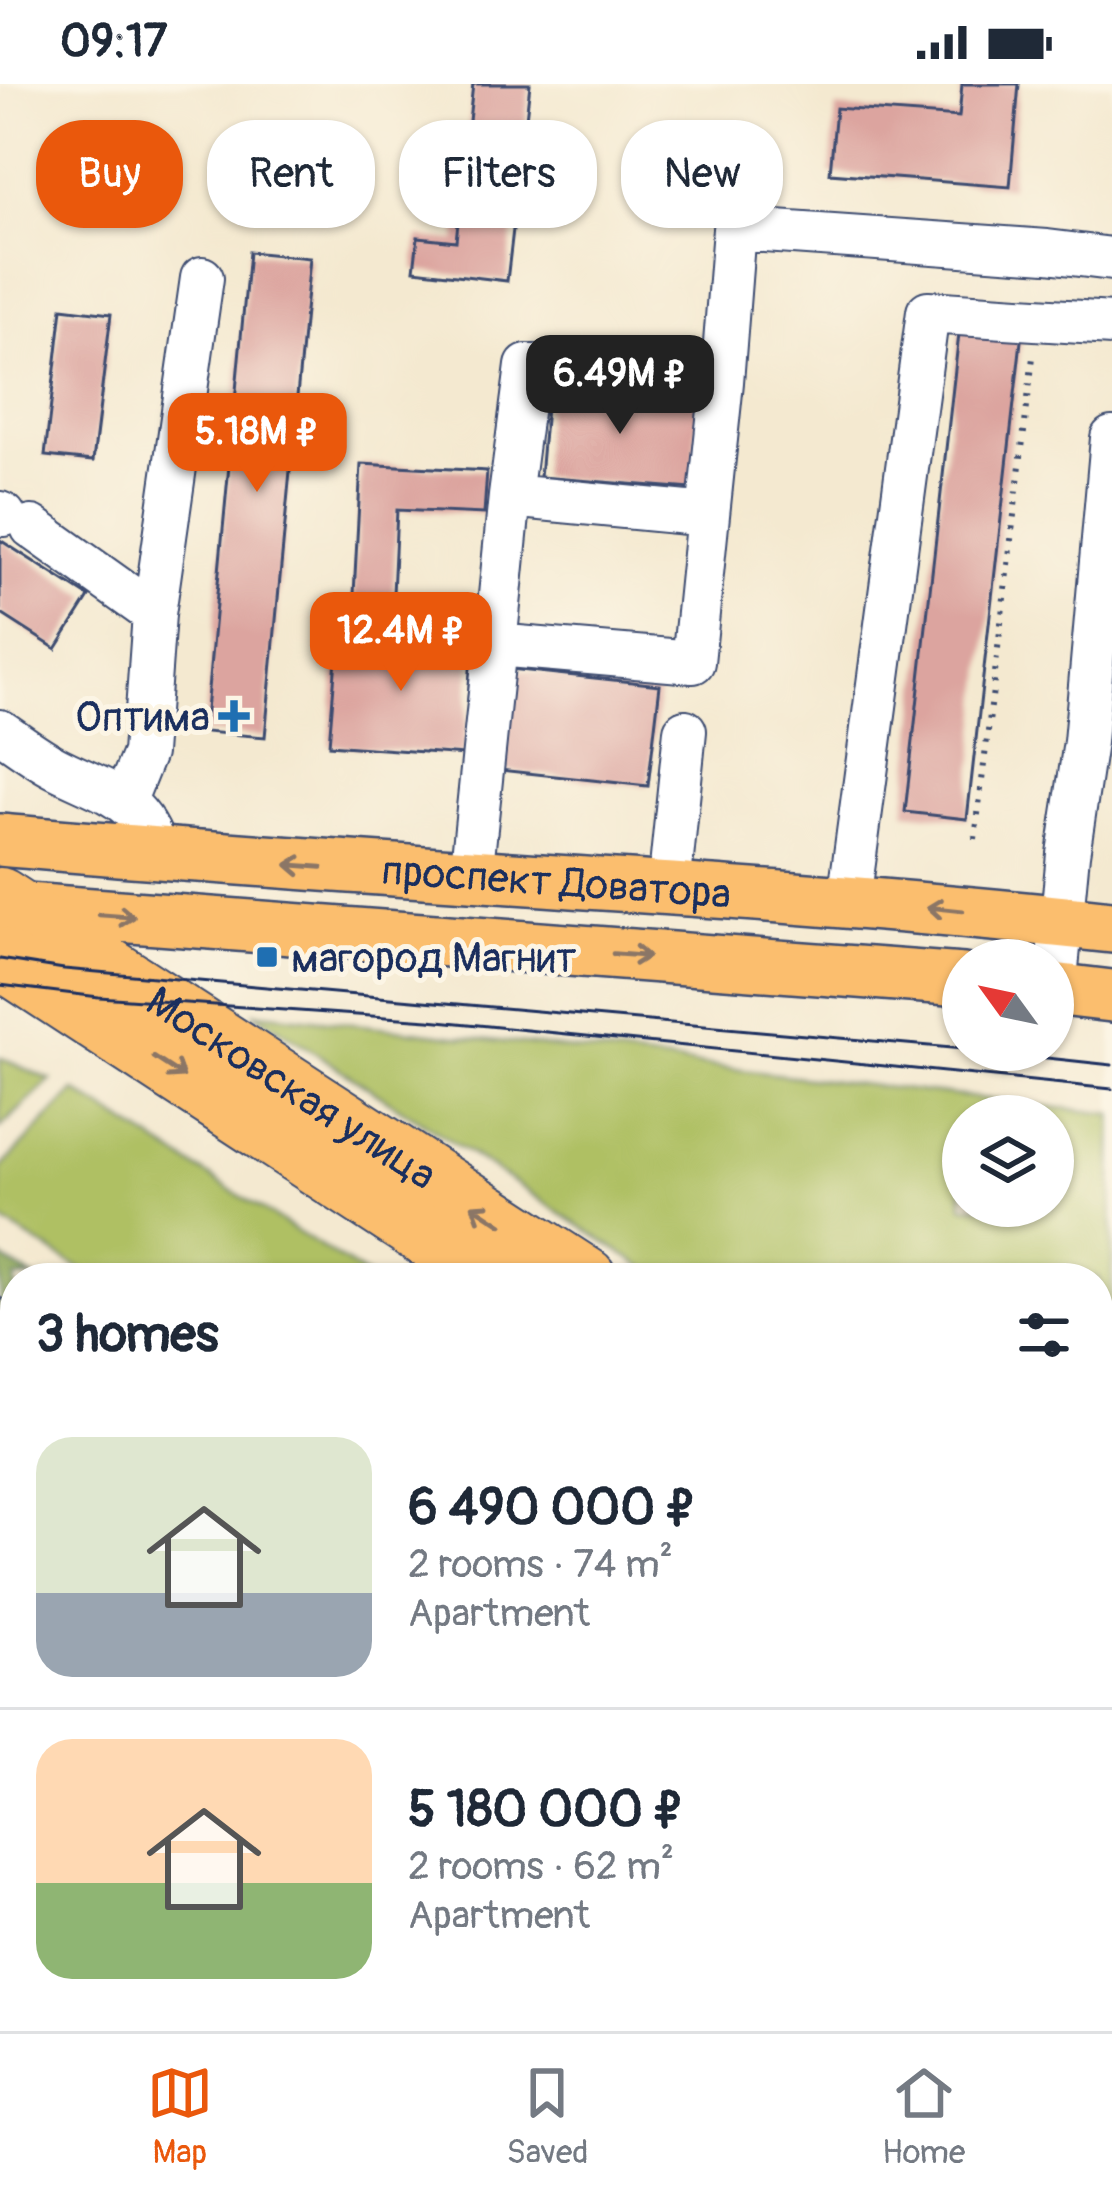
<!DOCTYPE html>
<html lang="en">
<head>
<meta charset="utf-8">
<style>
  body { margin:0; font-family:Pangolin,sans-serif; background:#f2f2f3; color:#1f2937; height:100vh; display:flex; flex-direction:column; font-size:45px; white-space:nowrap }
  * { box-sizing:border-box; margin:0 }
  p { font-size:39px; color:#747a83 }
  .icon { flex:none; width:66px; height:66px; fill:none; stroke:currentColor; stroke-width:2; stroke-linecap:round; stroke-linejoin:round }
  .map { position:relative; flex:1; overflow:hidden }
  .sheet { position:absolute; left:0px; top:1179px; width:1113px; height:768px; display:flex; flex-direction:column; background:#fff; border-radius:48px 48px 0 0; box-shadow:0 3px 9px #0004 }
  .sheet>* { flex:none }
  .hud { position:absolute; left:36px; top:36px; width:1041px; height:108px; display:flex; gap:24px }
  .needle { width:78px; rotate:303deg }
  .fabs { position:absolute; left:942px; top:855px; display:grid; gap:24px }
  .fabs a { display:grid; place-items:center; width:132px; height:132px; border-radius:50%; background:#fff; box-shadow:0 3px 9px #0004; font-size:60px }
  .price { position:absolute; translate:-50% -102px; padding:0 27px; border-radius:24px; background:#ea580c; color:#fff; font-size:39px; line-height:78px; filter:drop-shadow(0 3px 6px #0008) }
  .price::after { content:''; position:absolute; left:50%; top:72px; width:36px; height:27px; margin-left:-18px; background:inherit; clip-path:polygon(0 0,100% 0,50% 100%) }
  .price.selected { background:#222; color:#fff }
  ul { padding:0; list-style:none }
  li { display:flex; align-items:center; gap:36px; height:300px; padding:0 36px }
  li+li { border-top:3px solid #e0e1e3 }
  li span { display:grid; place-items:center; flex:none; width:336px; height:240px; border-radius:36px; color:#555 }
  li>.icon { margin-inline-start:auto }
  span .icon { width:144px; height:144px; fill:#fffc; stroke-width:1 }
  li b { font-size:51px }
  h2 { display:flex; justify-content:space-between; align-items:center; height:144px; padding:0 36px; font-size:51px }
  .chip { padding:0 42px; border-radius:48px; background:#fff; box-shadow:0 3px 9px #0004; font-size:42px; line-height:108px }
  .chip.selected { background:#ea580c; color:#fff }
  .status { display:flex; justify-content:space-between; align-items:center; height:84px; padding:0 60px; background:#fff; direction:ltr }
  .status svg { height:33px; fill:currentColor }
  .dock { display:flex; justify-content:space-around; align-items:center; height:168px; border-top:3px solid #e0e1e3; background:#fff; font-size:33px; color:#747a83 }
  .dock a { display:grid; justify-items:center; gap:6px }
  .dock .selected { color:#ea580c }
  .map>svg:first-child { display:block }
  .green { fill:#afc063; stroke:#657860; stroke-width:3; fill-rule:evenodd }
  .forest { fill:#8ba659; stroke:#536a5c; stroke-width:3 }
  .building { fill:#dca49f }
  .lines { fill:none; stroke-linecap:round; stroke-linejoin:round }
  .minor-casing { stroke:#3c4b6f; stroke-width:46 }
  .major-casing { stroke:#3c4b6f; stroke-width:56 }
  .highway-casing { stroke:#3c4b6f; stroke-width:64 }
  .path { stroke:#3c4b6f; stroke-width:6; stroke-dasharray:3 9; stroke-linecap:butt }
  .minor { stroke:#fff; stroke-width:42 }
  .major { stroke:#fbbe6e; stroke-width:51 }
  .highway { stroke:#fbbe6e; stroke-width:60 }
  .tram { stroke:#1b2f5e; stroke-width:3 }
  .oneway { stroke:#8b7666 }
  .poi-dot { fill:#1f6fb2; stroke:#fcf5e5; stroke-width:4.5 }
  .labels { text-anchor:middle; stroke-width:10; stroke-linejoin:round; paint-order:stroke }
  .poi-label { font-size:42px; fill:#1b2f5e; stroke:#fcf5e5; text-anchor:end }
  .street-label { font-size:42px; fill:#1b2f5e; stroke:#fcf5e5 }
</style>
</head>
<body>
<div class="status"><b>09:17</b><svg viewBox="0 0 49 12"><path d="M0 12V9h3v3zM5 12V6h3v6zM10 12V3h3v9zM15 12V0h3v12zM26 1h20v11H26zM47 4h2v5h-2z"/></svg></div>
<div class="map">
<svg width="1112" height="1947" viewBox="0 0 1112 1947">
  <rect width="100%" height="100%" fill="#fcf5e5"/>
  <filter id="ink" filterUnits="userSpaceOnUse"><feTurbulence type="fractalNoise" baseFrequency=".00833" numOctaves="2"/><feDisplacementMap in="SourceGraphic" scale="24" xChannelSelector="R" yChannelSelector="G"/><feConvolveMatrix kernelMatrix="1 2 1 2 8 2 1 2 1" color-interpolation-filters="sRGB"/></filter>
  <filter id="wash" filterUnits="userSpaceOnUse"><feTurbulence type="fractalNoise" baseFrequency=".004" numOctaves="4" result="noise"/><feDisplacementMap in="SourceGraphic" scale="48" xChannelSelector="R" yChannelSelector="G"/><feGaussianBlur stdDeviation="2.7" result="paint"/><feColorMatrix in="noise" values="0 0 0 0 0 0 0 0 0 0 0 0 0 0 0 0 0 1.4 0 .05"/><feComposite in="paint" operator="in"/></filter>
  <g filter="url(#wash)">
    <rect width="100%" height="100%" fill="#f4e9d0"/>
    <path class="green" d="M253 928 1112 1030V1490L1098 1480V1194H660ZM963 1032H1053V1122H963Z
      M0 974 51 996 0 1044Z
      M75 1007 370 1194H95L0 1136V1085Z
      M1098 1655 1112 1664V1799L1098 1794Z
      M1098 1802 1112 1808V1907L1098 1911Z"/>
    <path class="forest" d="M0 1173 35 1194H15V1648L0 1645Z
      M0 1672 15 1676V1932H513L515 1947H4L0 1929Z
      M560 1932H969L898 1947H562Z"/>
    <g id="blocks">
      <path class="building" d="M473 0H530L507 197 414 186 418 153 456 157Z
        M962 0H1019L1010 103 830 89 836 24 959 33Z
        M249 168 310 174 265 653 204 648Z
        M62 224 111 230 93 377 45 372Z
        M960 241 1022 248 967 735 905 728Z
        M548 300 699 312 692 405 540 393Z
        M361 380 487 387 484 430 397 426 392 531 353 529Z
        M0 456 89 513 56 565 0 529Z
        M338 550 472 559 464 671 329 661Z
        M510 585 660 601 648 702 499 686Z"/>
    </g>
  </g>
  <g filter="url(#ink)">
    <use href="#blocks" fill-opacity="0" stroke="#3c4b6f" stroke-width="3"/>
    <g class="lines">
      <g class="minor-casing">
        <path id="minor" d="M510 412 527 282 722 298 734 145 1047 167 1112 175
          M0 429 4 431
          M708 431 722 298
          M32 443 154 530
          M0 647C18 659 36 673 55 683 103 708 141 712 157 770
          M125 716 144 669 154 530 202 194
          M471 792 495 561 693 578 708 431 510 412 495 561
          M669 804 685 647
          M849 816 928 228 1112 240
          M1055 905 1068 770 1085 658 1112 354"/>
      </g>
      <g class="major-casing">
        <g id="major">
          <path id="s1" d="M0 756C370 789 742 803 1112 843"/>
          <path d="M13 824 963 896"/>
          <path d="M1053 905 1112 912"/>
        </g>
      </g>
      <g class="highway-casing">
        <g id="highway">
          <path id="s2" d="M0 814 586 1194"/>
          <path d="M0 874 490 1194"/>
          <path d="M1098 1528 1112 1537"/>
          <path d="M1098 1594 1112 1603"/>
        </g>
      </g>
      <path class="path" d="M975 755 1033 273
        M0 1215 15 1224
        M0 1654 15 1657
        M0 1932 3 1947
        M532 1932 534 1947
        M848 1947 901 1932
        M1049 1947 1052 1932"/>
      <use href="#minor" class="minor"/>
      <use href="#major" class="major"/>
      <use href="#highway" class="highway"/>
      <path class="tram" d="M0 875 64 885 963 965
        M0 901 99 913 429 936 1112 1005
        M972 966 1112 981"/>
    </g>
    <defs><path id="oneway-shaft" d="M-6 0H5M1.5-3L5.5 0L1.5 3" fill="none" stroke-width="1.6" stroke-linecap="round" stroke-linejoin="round" transform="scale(3)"/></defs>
    <g class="oneway">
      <use href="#oneway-shaft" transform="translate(304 782) rotate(-176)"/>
      <use href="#oneway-shaft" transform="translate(945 825) rotate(-174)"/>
      <use href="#oneway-shaft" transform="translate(117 832) rotate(4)"/>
      <use href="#oneway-shaft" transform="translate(631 871) rotate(4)"/>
      <use href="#oneway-shaft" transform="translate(169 983) rotate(33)"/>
      <use href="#oneway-shaft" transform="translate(487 1131) rotate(-147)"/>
    </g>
  </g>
  <g class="poi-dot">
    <path d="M228 614h12v12h12v12h-12v12h-12v-12h-12v-12h12z"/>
    <rect x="255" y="861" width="24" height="24" rx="6"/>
  </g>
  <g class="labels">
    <g class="poi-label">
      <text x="210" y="647">Оптима</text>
      <text x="291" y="888" text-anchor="start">магород Магнит</text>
    </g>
    <g class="street-label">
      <text dy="15" stroke="none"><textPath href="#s1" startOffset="558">проспект Доватора</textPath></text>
      <text dy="15" stroke="none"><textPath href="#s2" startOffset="348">Московская улица</textPath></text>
    </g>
  </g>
</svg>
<div class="fabs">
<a><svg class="needle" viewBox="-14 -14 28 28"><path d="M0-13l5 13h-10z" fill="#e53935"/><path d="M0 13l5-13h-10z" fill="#747a83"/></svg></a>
<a><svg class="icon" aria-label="layers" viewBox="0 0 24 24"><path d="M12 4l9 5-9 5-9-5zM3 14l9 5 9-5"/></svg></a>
</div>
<b class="price selected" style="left:620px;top:353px">6.49M ₽</b>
<b class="price" style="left:257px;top:411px">5.18M ₽</b>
<b class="price" style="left:401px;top:610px">12.4M ₽</b>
<div class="hud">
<a class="chip selected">Buy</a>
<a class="chip">Rent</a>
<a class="chip">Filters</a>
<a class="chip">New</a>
</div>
<section class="sheet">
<h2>3 homes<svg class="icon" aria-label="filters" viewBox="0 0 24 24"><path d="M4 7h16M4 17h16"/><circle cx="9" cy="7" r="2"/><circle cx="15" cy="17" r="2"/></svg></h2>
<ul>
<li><span style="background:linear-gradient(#dfe7d0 65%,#9aa5b1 0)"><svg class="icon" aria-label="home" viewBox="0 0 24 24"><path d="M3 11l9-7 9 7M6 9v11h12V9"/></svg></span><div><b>6 490 000 ₽</b><p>2 rooms · 74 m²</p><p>Apartment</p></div></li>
<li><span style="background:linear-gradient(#ffd9b3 60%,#8fb573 0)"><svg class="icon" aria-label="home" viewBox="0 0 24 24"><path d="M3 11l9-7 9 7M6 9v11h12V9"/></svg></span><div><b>5 180 000 ₽</b><p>2 rooms · 62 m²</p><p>Apartment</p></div></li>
</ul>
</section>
</div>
<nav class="dock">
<a class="selected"><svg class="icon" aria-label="map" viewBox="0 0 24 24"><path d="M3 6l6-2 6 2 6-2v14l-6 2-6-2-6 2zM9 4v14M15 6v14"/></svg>Map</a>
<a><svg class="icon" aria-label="saved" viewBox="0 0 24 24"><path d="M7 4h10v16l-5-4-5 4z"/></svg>Saved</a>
<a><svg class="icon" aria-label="home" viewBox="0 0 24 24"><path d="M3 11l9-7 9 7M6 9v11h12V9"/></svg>Home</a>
</nav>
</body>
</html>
